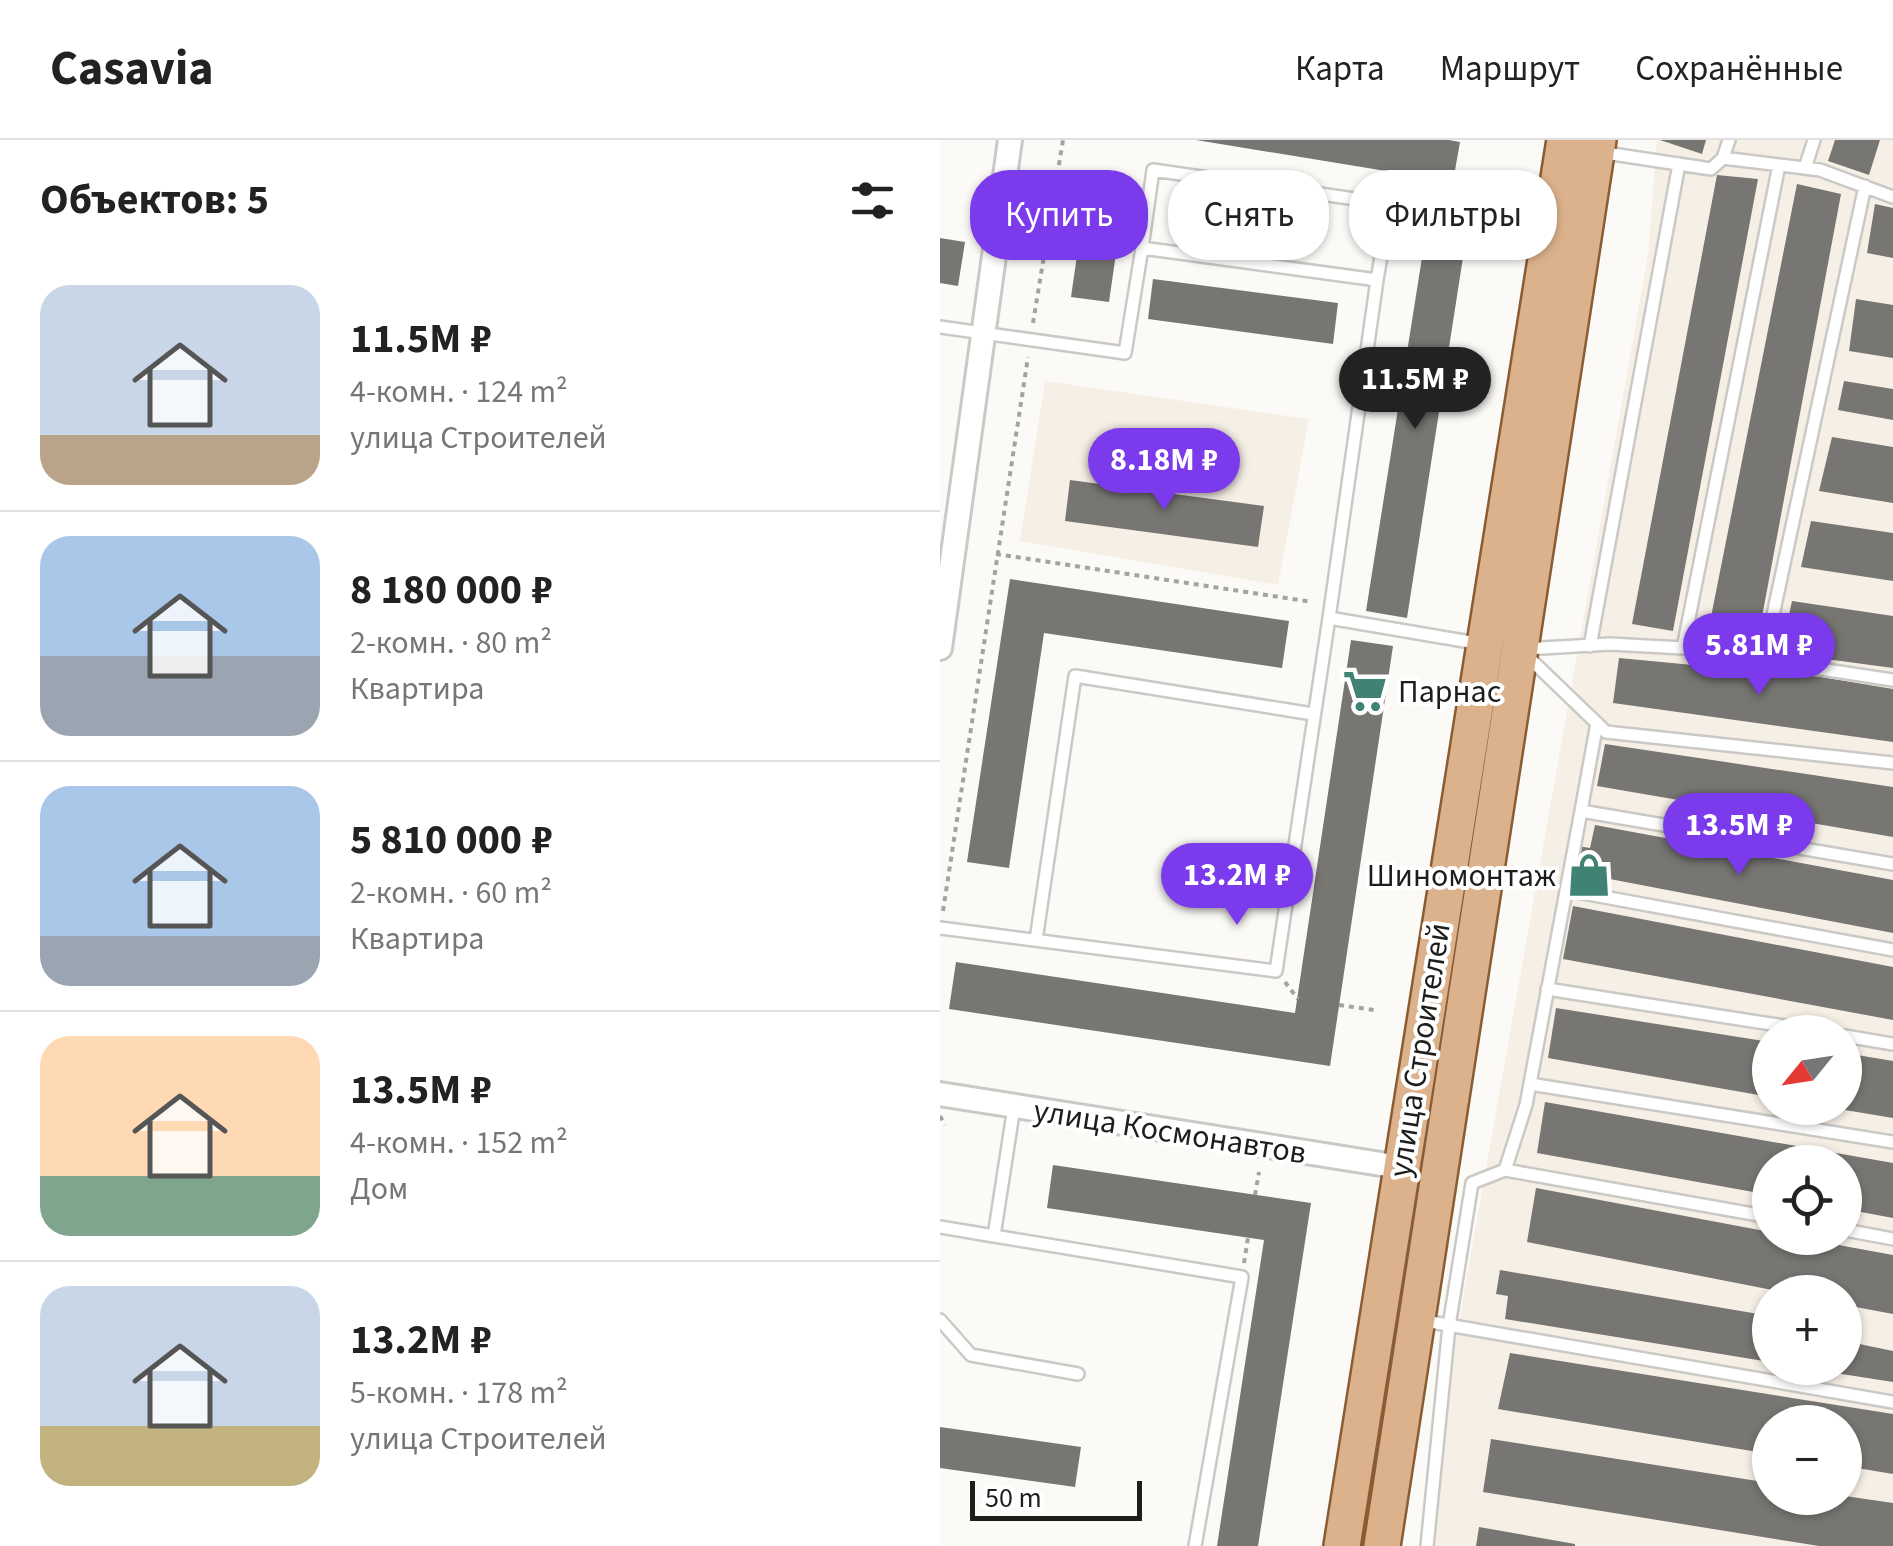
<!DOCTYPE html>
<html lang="ru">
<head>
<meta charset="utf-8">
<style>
  body { margin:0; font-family:"Source Sans 3",sans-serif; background:#f2f2f2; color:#222; height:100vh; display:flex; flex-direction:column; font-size:38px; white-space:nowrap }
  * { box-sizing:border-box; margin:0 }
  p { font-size:32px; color:#767676 }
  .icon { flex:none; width:55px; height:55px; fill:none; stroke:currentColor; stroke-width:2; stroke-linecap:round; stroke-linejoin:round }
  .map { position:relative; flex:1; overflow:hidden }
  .panel { display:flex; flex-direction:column; background:#fff; width:940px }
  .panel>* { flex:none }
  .guide { position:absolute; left:30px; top:30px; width:772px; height:90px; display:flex; gap:20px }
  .needle { width:65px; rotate:240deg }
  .tools { position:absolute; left:812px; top:875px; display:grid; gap:20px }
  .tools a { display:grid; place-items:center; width:110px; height:110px; border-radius:50%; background:#fff; box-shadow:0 2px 8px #0004; font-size:50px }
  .scale { position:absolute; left:30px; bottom:25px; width:172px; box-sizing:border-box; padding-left:10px; border:5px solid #1d1d1c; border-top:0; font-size:28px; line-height:35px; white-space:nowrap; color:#1d1d1c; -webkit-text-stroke:8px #fff; paint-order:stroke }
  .price { position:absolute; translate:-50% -85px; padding:0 22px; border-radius:35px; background:#7c3aed; color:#fff; font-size:32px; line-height:65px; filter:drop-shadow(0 2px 5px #0008) }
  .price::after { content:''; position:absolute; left:50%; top:60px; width:30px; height:22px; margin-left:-15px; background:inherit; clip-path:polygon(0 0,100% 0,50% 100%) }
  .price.selected { background:#222; color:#fff }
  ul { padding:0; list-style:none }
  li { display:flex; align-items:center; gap:30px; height:250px; padding:0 40px }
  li+li { border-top:2px solid #e0e0e0 }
  li span { display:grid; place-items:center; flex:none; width:280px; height:200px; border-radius:30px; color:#555 }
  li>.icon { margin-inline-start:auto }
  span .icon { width:120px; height:120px; fill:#fffc; stroke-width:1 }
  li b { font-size:42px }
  h2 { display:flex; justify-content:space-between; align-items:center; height:120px; padding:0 40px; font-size:42px }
  .pill { padding:0 35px; border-radius:40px; background:#fff; box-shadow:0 2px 8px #0004; font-size:35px; line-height:90px }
  .pill.selected { background:#7c3aed; color:#fff }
  header { display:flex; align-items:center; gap:60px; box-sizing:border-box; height:140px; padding:0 50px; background:#fff; border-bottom:2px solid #e0e0e0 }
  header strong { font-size:48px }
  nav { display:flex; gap:55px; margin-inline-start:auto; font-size:35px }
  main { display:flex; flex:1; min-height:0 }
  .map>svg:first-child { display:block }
  .built { fill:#f6efe6; fill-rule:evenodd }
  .building { fill:#777673 }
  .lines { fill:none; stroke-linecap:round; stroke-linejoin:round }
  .service-casing { stroke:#cbc9c6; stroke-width:16 }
  .minor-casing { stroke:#cbc9c6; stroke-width:28 }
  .primary-casing { stroke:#8a5c33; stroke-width:40 }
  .path { stroke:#a4a3a1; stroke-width:4; stroke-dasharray:5 5; stroke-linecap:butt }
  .service { stroke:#fff; stroke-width:11 }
  .minor { stroke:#fff; stroke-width:22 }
  .primary { stroke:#dcb28c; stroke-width:35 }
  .labels { text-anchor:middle; stroke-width:8; stroke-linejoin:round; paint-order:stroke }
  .poi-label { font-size:32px; fill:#1d1d1c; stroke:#fff; text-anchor:start }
  .street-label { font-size:32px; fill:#1d1d1c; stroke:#fff }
</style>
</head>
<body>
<header>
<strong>Casavia</strong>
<nav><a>Карта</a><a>Маршрут</a><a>Сохранённые</a></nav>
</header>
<main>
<section class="panel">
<h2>Объектов: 5<svg class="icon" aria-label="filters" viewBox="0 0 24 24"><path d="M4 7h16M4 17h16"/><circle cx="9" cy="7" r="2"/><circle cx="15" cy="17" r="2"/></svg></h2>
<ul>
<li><span style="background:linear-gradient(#c9d6e8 75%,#b9a48a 0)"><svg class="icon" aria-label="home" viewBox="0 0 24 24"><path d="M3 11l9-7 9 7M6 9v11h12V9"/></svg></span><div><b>11.5M ₽</b><p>4-комн. · 124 m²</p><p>улица Строителей</p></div></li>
<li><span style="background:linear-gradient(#a9c7e8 60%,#9aa5b1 0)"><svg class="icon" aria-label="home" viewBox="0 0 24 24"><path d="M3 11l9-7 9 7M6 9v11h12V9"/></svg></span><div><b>8 180 000 ₽</b><p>2-комн. · 80 m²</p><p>Квартира</p></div></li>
<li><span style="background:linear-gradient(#a9c7e8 75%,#9aa5b1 0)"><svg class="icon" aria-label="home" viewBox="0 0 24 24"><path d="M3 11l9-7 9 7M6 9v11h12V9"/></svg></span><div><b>5 810 000 ₽</b><p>2-комн. · 60 m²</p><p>Квартира</p></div></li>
<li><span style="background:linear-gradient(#ffd9b3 70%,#7fa58c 0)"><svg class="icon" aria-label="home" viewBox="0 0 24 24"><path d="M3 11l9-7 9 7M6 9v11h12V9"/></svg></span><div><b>13.5M ₽</b><p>4-комн. · 152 m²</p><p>Дом</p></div></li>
<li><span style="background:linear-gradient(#c9d6e8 70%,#c2b280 0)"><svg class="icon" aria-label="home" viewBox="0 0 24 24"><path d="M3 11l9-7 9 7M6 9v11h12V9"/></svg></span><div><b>13.2M ₽</b><p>5-комн. · 178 m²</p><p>улица Строителей</p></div></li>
</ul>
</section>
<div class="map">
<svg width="953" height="1406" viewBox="0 0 953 1406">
  <rect width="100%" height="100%" fill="#fcfaf7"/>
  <path class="built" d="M717 0H953V1406H479L708 115ZM830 892H905V968H830ZM830 1022H905V1098H830ZM830 1152H905V1228H830ZM830 1282H905V1358H830Z
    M105 241 369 279 338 445 80 401Z"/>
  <path class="building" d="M256 0H509L520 2 513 42Z
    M720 0H766L762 14Z
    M895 0H940L929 35 888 21Z
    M777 35 818 39 733 491 692 484Z
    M148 39 186 44 169 162 131 157Z
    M857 44 901 54 816 509 767 497Z
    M935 64 953 68V118L927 113Z
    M0 98 25 102 18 146 0 143Z
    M484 105 524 111 467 478 426 471Z
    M213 139 398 163 393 204 208 179Z
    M916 159 953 165V218L909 211Z
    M904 241 953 249V280L898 270Z
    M892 297 953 307V363L879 351Z
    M130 340 324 366 318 407 125 381Z
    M871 381 953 393V441L861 427Z
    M70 439 349 481 342 528 104 493 69 728 27 722Z
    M852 461 953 476V528L841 513Z
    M411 500 453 506 390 926 9 869 16 822 355 873Z
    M679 518 881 537 953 549V602L673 563Z
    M665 604 953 647V697L657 646Z
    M655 685 953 740V793L633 732 638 706 650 708Z
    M633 766 953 827V880L623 819Z
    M616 868 830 902V957L608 918Z
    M905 913 953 921V978L905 970Z
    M605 962 953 1023V1078L905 1069V1022H830V1055L597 1013Z
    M113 1025 371 1063 318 1406H277L324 1100 107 1068Z
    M596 1048 830 1092V1098H860L953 1115V1174L905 1165V1152H843L587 1102Z
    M560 1130 830 1176V1222L565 1179 568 1156 556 1154Z
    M905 1201 953 1211V1242L876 1230 905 1228Z
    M570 1213 953 1274V1334L905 1326V1282H830V1314L558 1269Z
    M0 1287 141 1307 135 1347 0 1328Z
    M551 1299 830 1343V1358L905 1356 953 1363V1406H879L543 1352Z
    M539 1387 635 1404V1406H536Z"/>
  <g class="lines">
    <g class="service-casing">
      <path id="service" d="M659 12 771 29 783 18 880 30 953 57
        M783 18 789 0
        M865 28 874 0
        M202 108 213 30 450 64 437 140
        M0 187 185 213 202 108 437 140 389 478
        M650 506 739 24
        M743 508 839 25
        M585 509 670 504 743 508 953 540
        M587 516 666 592 953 623
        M824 517 925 46
        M641 671 657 583
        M626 750 953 810
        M0 788 336 831 389 478 542 504
        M96 800 135 536 373 574
        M607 849 882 892
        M905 896 953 904
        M590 944 953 1002
        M565 1030 830 1077
        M0 1087 54 1096 74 967
        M905 1090 953 1099
        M54 1096 302 1137 255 1406
        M0 1180 31 1215 138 1234
        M479 1180 953 1262
        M487 1406 509 1186 532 1043 565 1030 586 965 641 671 953 724"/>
    </g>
    <g class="minor-casing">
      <path id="minor" d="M0 508 70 0
        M0 954 460 1027"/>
    </g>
    <g class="primary-casing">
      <path id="primary" d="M402 1406 625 0
        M442 1406 658 0"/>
    </g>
    <path class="path" d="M466 67 561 81 585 64
      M93 183 123 0
      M56 414 372 462
      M3 771 88 217
      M345 842 358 859
      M399 865 434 870
      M0 976 5 985
      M315 1055 319 1032
      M304 1123 308 1098"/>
    <use href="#service" class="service"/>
    <use href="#minor" class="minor"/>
    <use href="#primary" class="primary"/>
  </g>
  <defs>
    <g id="supermarket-bare" transform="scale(3.45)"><path d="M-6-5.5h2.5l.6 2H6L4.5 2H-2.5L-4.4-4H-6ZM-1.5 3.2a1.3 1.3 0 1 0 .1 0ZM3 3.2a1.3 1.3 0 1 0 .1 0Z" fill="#408274" stroke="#fff" stroke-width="2.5" paint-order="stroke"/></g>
    <g id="shop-bare" transform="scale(3.45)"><path d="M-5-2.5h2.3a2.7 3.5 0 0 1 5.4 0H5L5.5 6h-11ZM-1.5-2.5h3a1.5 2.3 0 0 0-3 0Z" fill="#408274" stroke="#fff" stroke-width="2.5" paint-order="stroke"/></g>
  </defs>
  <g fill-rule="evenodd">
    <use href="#supermarket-bare" x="425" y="551"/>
    <use href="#shop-bare" x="649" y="735"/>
  </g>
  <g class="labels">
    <g class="poi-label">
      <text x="458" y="562">Парнас</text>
      <text x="616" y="746" text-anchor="end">Шиномонтаж</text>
    </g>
    <g class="street-label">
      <text transform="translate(479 910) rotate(-81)" y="11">улица Строителей</text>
      <text transform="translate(230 991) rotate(9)" y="11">улица Космонавтов</text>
    </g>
  </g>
</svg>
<div class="tools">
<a><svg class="needle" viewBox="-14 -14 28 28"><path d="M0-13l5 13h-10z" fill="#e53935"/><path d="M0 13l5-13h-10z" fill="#767676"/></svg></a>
<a><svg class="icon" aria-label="locate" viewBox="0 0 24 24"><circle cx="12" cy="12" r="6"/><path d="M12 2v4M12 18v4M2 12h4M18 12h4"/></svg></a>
<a>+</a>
<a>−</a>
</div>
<div class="scale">50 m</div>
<b class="price selected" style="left:475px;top:292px">11.5M ₽</b>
<b class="price" style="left:224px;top:373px">8.18M ₽</b>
<b class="price" style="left:819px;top:558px">5.81M ₽</b>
<b class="price" style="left:799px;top:738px">13.5M ₽</b>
<b class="price" style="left:297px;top:788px">13.2M ₽</b>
<div class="guide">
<a class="pill selected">Купить</a>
<a class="pill">Снять</a>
<a class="pill">Фильтры</a>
</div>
</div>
</main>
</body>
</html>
